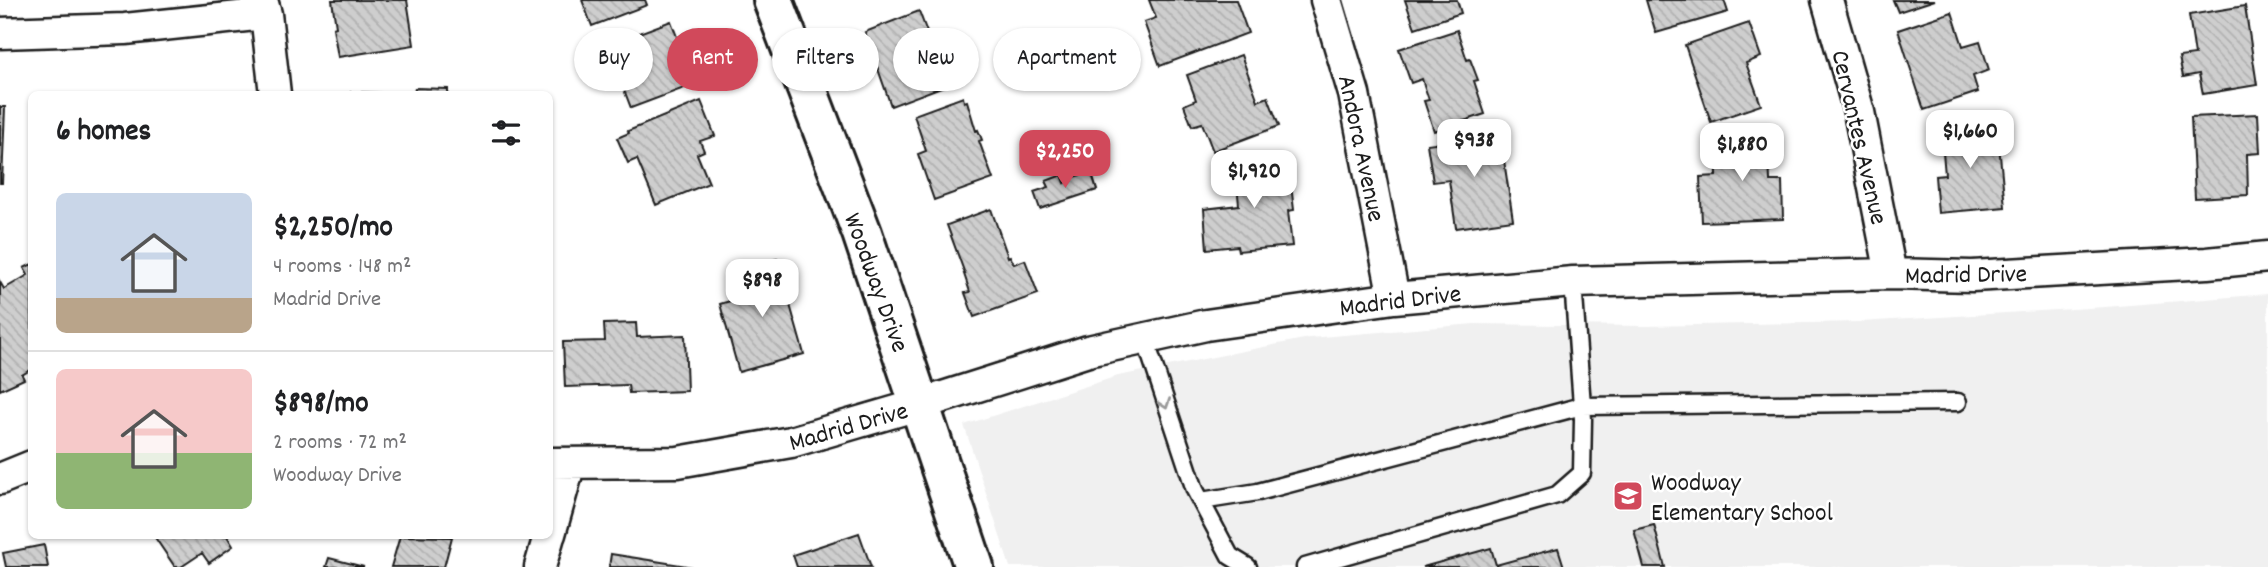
<!DOCTYPE html>
<html lang="en">
<head>
<meta charset="utf-8">
<style>
  body { margin:0; font-family:Dekko,sans-serif; background:#f6f6f6; color:#202124; height:100vh; display:flex; flex-direction:column; font-size:26px; white-space:nowrap }
  * { box-sizing:border-box; margin:0 }
  p { font-size:23px; color:#757577 }
  .icon { flex:none; width:38px; height:38px; fill:none; stroke:currentColor; stroke-width:2; stroke-linecap:round; stroke-linejoin:round }
  .map { position:relative; flex:1; overflow:hidden }
  .panel { position:absolute; left:28px; top:91px; width:525px; height:448px; display:flex; flex-direction:column; background:#fff; border-radius:10px; box-shadow:0 2px 5px #0004 }
  .panel>* { flex:none }
  .guide { position:absolute; left:574px; top:28px; width:665px; height:63px; display:flex; gap:14px }
  .price { position:absolute; translate:-50% -60px; padding:0 16px; border-radius:14px; background:#fff; color:#222; font-size:23px; line-height:46px; filter:drop-shadow(0 2px 4px #0008) }
  .price::after { content:''; position:absolute; left:50%; top:42px; width:21px; height:16px; margin-left:-10px; background:inherit; clip-path:polygon(0 0,100% 0,50% 100%) }
  .price.active { background:#d1495b; color:#fff }
  ul { padding:0; list-style:none }
  li { display:flex; align-items:center; gap:21px; height:175px; padding:0 28px }
  li+li { border-top:2px solid #e0e0e0 }
  li span { display:grid; place-items:center; flex:none; width:196px; height:140px; border-radius:10px; color:#555 }
  li>.icon { margin-inline-start:auto }
  span .icon { width:84px; height:84px; fill:#fffc; stroke-width:1 }
  li b { font-size:30px }
  h2 { display:flex; justify-content:space-between; align-items:center; height:84px; padding:0 28px; font-size:30px }
  .pill { padding:0 24px; border-radius:32px; background:#fff; box-shadow:0 2px 5px #0004; font-size:24px; line-height:63px }
  .pill.active { background:#d1495b; color:#fff }
  .map>svg:first-child { display:block }
  .built { fill:#f0f0f0 }
  .building { fill:url(#building-back-hatch); stroke:#1c1c1c; stroke-width:2 }
  .lines { fill:none; stroke-linecap:round; stroke-linejoin:round }
  .service-casing { stroke:#1c1c1c; stroke-width:21 }
  .minor-casing { stroke:#1c1c1c; stroke-width:35 }
  .tertiary-casing { stroke:#1c1c1c; stroke-width:44 }
  .service { stroke:#fff; stroke-width:16 }
  .minor { stroke:#fff; stroke-width:30 }
  .tertiary { stroke:#fff; stroke-width:38 }
  .oneway { stroke:#999 }
  .labels { text-anchor:middle; stroke-width:5; stroke-linejoin:round; paint-order:stroke }
  .street-label { font-size:26px; fill:#1c1c1c; stroke:#fff }
  .poi-label { font-size:26px; fill:#1c1c1c; stroke:#fff; text-anchor:start }
</style>
</head>
<body>
<div class="map">
<svg width="2268" height="567" viewBox="0 0 2268 567">
  <defs>
    <pattern id="building-back-hatch" width="6" height="6" patternUnits="userSpaceOnUse" patternTransform="scale(1.75)"><rect width="6" height="6" fill="#cecece"/><path d="M-1 5l2 2M0 0l6 6M5-1l2 2" fill="none" stroke="#b0b0b0"/></pattern>
  </defs>
  <rect width="100%" height="100%" fill="#fff"/>
  <filter id="ink" filterUnits="userSpaceOnUse"><feTurbulence type="fractalNoise" baseFrequency=".0143" numOctaves="2"/><feDisplacementMap in="SourceGraphic" scale="14" xChannelSelector="R" yChannelSelector="G"/><feConvolveMatrix kernelMatrix="1 2 1 2 8 2 1 2 1" color-interpolation-filters="sRGB"/></filter>
  <g filter="url(#ink)">
    <path class="built" d="M2268 294V567H1010L964 425 1118 376 1309 338 1474 324 1645 326 1860 322 2105 307Z"/>
    <path class="building" d="M332 0H407L414 45 338 57 333 28 336 27Z
      M582 0H645L647 5 592 26Z
      M1149 0H1236L1248 33 1160 66 1144 22 1156 18Z
      M1405 0H1457L1461 13 1415 28Z
      M1646 0H1724L1728 12 1656 33Z
      M1893 0H1935L1898 12Z
      M2245 6 2257 85 2203 94 2199 74 2183 77 2179 57 2195 55 2189 15Z
      M919 11 931 43 947 36 954 54 950 55 960 80 891 106 865 32Z
      M1952 12 1963 46 1980 41 1989 70 1973 76 1978 92 1924 110 1898 30Z
      M671 21 695 84 631 108 607 45Z
      M1749 23 1761 57 1746 63 1761 105 1711 122 1685 45Z
      M1457 30 1467 60 1470 59 1478 80 1474 81 1485 114 1434 131 1424 101 1429 100 1422 79 1411 83 1399 49Z
      M1241 55 1258 101 1268 97 1279 126 1213 151 1202 123 1192 126 1184 105 1196 100 1187 75Z
      M415 88 448 89V94H351V92L414 94Z
      M963 97 964 102 967 101 976 131 978 130 982 140 979 141 993 179 934 200 918 154 926 151 914 115Z
      M701 101 715 136 700 141 704 151 697 154 709 183 656 205 637 159 628 163 617 138 629 133 628 131Z
      M0 107H5L2 183H0Z
      M2258 114 2260 153 2247 154 2248 195 2195 198 2191 117Z
      M1997 124 2005 207 1938 213 1935 176 1945 175 1941 129Z
      M1500 134 1513 220 1456 228 1449 180 1433 182 1427 144Z
      M1768 135 1770 181H1782L1783 219 1702 222 1700 177 1717 176 1716 137Z
      M1281 158 1283 178 1290 177 1294 210 1288 211 1292 246 1238 251 1237 246 1207 249 1204 209 1239 205 1235 163Z
      M1091 171 1097 190 1040 209 1034 192 1049 187 1046 181 1062 175 1065 183 1071 180V178Z
      M991 209 1008 257 1010 256 1014 264 1025 260 1038 294 974 317 965 293 970 292 964 274H965L947 225Z
      M777 259 804 354 739 372 720 304 747 296 739 270Z
      M32 264V369L22 375 24 379 0 390V282L4 289 28 275 24 268Z
      M636 323 637 337 685 335 687 391 629 393 628 385 565 387 563 342 605 341 604 324Z
      M1654 525 1665 567H1644L1634 530Z
      M859 533 871 567H797L793 555Z
      M154 536H227L233 546 209 563 202 553 181 567H175Z
      M400 536 452 537 444 567H391Z
      M44 545 48 567H6L3 553Z
      M1491 548 1496 565 1558 548 1564 567H1423Z
      M611 554 693 567H609Z
      M329 558 364 567H326Z"/>
    <g class="lines">
      <g class="service-casing">
        <path id="service" d="M1145 339 1195 490 1230 556 1248 567
          M1201 501 1258 492 1582 406 1958 402
          M1305 567 1557 495 1582 473 1583 419 1573 282"/>
      </g>
      <g class="minor-casing">
        <path id="minor" d="M262 0 266 14 275 94
          M1326 0 1354 94 1394 298
          M1827 0 1859 112 1891 274
          M0 33 125 29 266 14
          M550 463 678 462 791 442 921 404 1088 351 1206 325 1394 298 1573 282 1891 274 1972 276 2207 263 2268 257
          M0 479 32 466
          M550 534 570 463
          M540 567 549 536"/>
      </g>
      <g class="tertiary-casing">
        <path id="tertiary" d="M773 0 862 233 974 567"/>
      </g>
      <use href="#service" class="service"/>
      <use href="#minor" class="minor"/>
      <use href="#tertiary" class="tertiary"/>
    </g>
    <defs><path id="oneway-chevron" d="M-2-3.5L2.5 0L-2 3.5" fill="none" stroke-width="1.6" stroke-linecap="round" stroke-linejoin="round" transform="scale(1.75)"/></defs>
    <use class="oneway" href="#oneway-chevron" transform="translate(1165 404) rotate(71)"/>
  </g>
  <defs>
    <g id="school-square" transform="scale(1.575)"><rect x="-9" y="-9" width="18" height="18" rx="4" fill="#d1495b" stroke="#fff"/><path d="M0-5L7-2L0 1L-7-2ZM-4 1L0 2.5L4 1V4Q0 6-4 4Z" fill="#fff"/></g>
  </defs>
  <g fill-rule="evenodd">
    <use href="#school-square" x="1628" y="496"/>
  </g>
  <g class="labels">
    <g class="street-label">
      <text transform="translate(1861 137) rotate(77)" y="9">Cervantes Avenue</text>
      <text transform="translate(1363 148) rotate(78)" y="9">Andora Avenue</text>
      <text transform="translate(1966 273) rotate(-1)" y="9">Madrid Drive</text>
      <text transform="translate(878 282) rotate(70)" y="9">Woodway Drive</text>
      <text transform="translate(1400 299) rotate(-7)" y="9">Madrid Drive</text>
      <text transform="translate(848 425) rotate(-16)" y="9">Madrid Drive</text>
    </g>
    <g class="poi-label">
      <text x="1651" y="490">Woodway<tspan x="1651" dy="30">Elementary School</tspan></text>
    </g>
  </g>
</svg>
<b class="price" style="left:1970px;top:170px">$1,660</b>
<b class="price" style="left:1474px;top:179px">$938</b>
<b class="price" style="left:1742px;top:183px">$1,880</b>
<b class="price active" style="left:1065px;top:190px">$2,250</b>
<b class="price" style="left:1254px;top:210px">$1,920</b>
<b class="price" style="left:762px;top:319px">$898</b>
<div class="guide">
<a class="pill">Buy</a>
<a class="pill active">Rent</a>
<a class="pill">Filters</a>
<a class="pill">New</a>
<a class="pill">Apartment</a>
</div>
<section class="panel">
<h2>6 homes<svg class="icon" aria-label="filters" viewBox="0 0 24 24"><path d="M4 7h16M4 17h16"/><circle cx="9" cy="7" r="2"/><circle cx="15" cy="17" r="2"/></svg></h2>
<ul>
<li><span style="background:linear-gradient(#c9d6e8 75%,#b9a48a 0)"><svg class="icon" aria-label="home" viewBox="0 0 24 24"><path d="M3 11l9-7 9 7M6 9v11h12V9"/></svg></span><div><b>$2,250/mo</b><p>4 rooms · 148 m²</p><p>Madrid Drive</p></div></li>
<li><span style="background:linear-gradient(#f6c9c9 60%,#8fb573 0)"><svg class="icon" aria-label="home" viewBox="0 0 24 24"><path d="M3 11l9-7 9 7M6 9v11h12V9"/></svg></span><div><b>$898/mo</b><p>2 rooms · 72 m²</p><p>Woodway Drive</p></div></li>
</ul>
</section>
</div>
</body>
</html>
